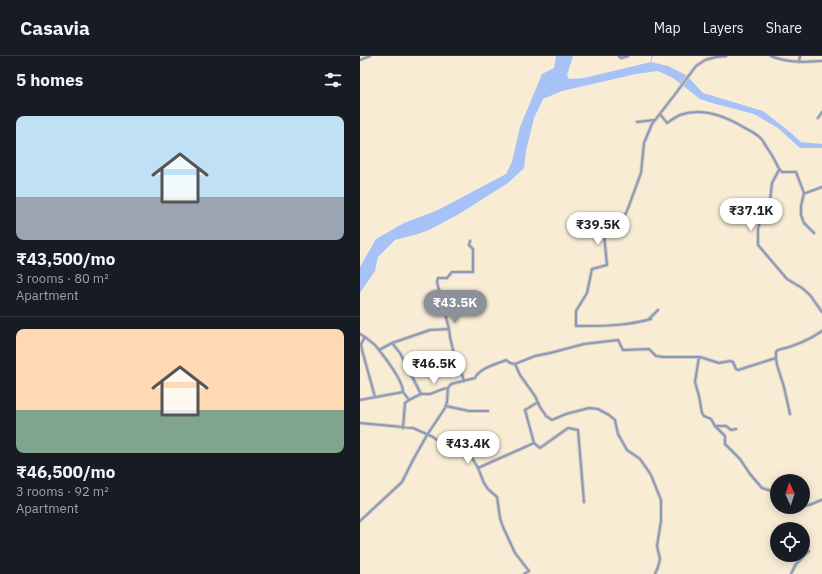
<!DOCTYPE html>
<html lang="en">
<head>
<meta charset="utf-8">
<style>
  body { margin:0; font-family:"IBM Plex Sans",sans-serif; background:#242831; color:#f1f3f6; height:100vh; display:flex; flex-direction:column; font-size:15px; white-space:nowrap }
  * { box-sizing:border-box; margin:0 }
  p { font-size:13px; color:#9ea1a6 }
  .icon { flex:none; width:22px; height:22px; fill:none; stroke:currentColor; stroke-width:2; stroke-linecap:round; stroke-linejoin:round }
  .map { position:relative; flex:1; overflow:hidden }
  .panel { display:flex; flex-direction:column; background:#171b24; width:360px }
  .panel>* { flex:none }
  .needle { width:26px; rotate:357deg }
  .fabs { position:absolute; left:410px; top:418px; display:grid; gap:8px }
  .fabs a { display:grid; place-items:center; width:40px; height:40px; border-radius:50%; background:#171b24; box-shadow:0 2px 10px #0003; font-size:20px }
  .price { position:absolute; translate:-50% -34px; padding:0 9px; border-radius:14px; background:#fff; color:#222; font-size:13px; line-height:26px; filter:drop-shadow(0 1px 2px #0008) }
  .price::after { content:''; position:absolute; left:50%; top:24px; width:12px; height:9px; margin-left:-6px; background:inherit; clip-path:polygon(0 0,100% 0,50% 100%) }
  .price.on { background:#8c9099; color:#fff }
  ul { padding:0; list-style:none }
  li { display:grid; align-content:center; gap:8px; height:212px; padding:0 16px }
  li+li { border-top:1px solid #363941 }
  li span { display:grid; place-items:center; height:124px; border-radius:8px; color:#555 }
  li>.icon { margin-inline-start:auto }
  span .icon { width:72px; height:72px; fill:#fffc; stroke-width:1 }
  li b { font-size:17px }
  h2 { display:flex; justify-content:space-between; align-items:center; height:48px; padding:0 16px; font-size:17px }
  header { display:flex; align-items:center; gap:24px; box-sizing:border-box; height:56px; padding:0 20px; background:#171b24; border-bottom:1px solid #363941 }
  header strong { font-size:19px }
  nav { display:flex; gap:22px; margin-inline-start:auto; font-size:14px }
  main { display:flex; flex:1; min-height:0 }
  .map>svg:first-child { display:block }
  .water { fill:#a6c2f7 }
  .lines { fill:none; stroke-linecap:round; stroke-linejoin:round }
  .stream { stroke:#a6c2f7; stroke-width:1 }
  .minor-casing { stroke:#d5cab6; stroke-width:4 }
  .minor { stroke:#8899c2; stroke-width:2 }
</style>
</head>
<body>
<header>
<strong>Casavia</strong>
<nav><a>Map</a><a>Layers</a><a>Share</a></nav>
</header>
<main>
<section class="panel">
<h2>5 homes<svg class="icon" aria-label="filters" viewBox="0 0 24 24"><path d="M4 7h16M4 17h16"/><circle cx="9" cy="7" r="2"/><circle cx="15" cy="17" r="2"/></svg></h2>
<ul>
<li><span style="background:linear-gradient(#bfe0f5 65%,#9aa5b1 0)"><svg class="icon" aria-label="home" viewBox="0 0 24 24"><path d="M3 11l9-7 9 7M6 9v11h12V9"/></svg></span><div><b>₹43,500/mo</b><p>3 rooms · 80 m²</p><p>Apartment</p></div></li>
<li><span style="background:linear-gradient(#ffd9b3 65%,#7fa58c 0)"><svg class="icon" aria-label="home" viewBox="0 0 24 24"><path d="M3 11l9-7 9 7M6 9v11h12V9"/></svg></span><div><b>₹46,500/mo</b><p>3 rooms · 92 m²</p><p>Apartment</p></div></li>
</ul>
</section>
<div class="map">
<svg width="462" height="518" viewBox="0 0 462 518">
  <rect width="100%" height="100%" fill="#f8ecd5"/>
  <path class="water" d="M196 0H213L207 19 209 23 224 22 291 6 308 10 326 19 343 37 403 55 430 76 441 86 462 88V92H440L418 72 394 58 352 47 340 43 313 22 298 15 276 18 202 35 183 43 174 62 166 95 164 112 148 127 99 158 69 174 58 178 35 184 18 201 15 215 0 237V211L16 183 44 167 78 154 146 118 152 106 160 71 182 18 194 12 196 1Z"/>
  <g class="lines">
    <path class="stream" d="M291 6 292 0"/>
    <g class="minor-casing">
      <path id="minor" d="M259 0 261 2 268 0
        M411 0C427 7 445 6 462 5
        M0 4 10 0
        M439 6 440 0
        M300 58 307 67C311 64 316 61 320 59 342 51 367 61 385 72 391 75 400 80 403 85 406 91 411 97 414 103 417 108 418 113 422 116H436L444 137 441 150V159L444 167 454 177
        M458 62 462 56
        M277 66 294 64
        M419 114 412 127 409 154 404 157 401 162 398 173V189L427 223 442 232 450 239 462 256
        M444 137H446L462 131
        M289 263 298 254
        M291 263C266 270 242 270 216 270V255L227 237 232 213 247 209 244 178 262 164 267 155 281 117 284 87 292 68 316 37 336 10 345 4 356 1 366 0
        M0 278 5 281
        M32 287 40 297 61 338
        M339 301 335 326 339 340 342 357 344 360 351 363 355 370H366L371 374 376 373
        M416 302 417 309 424 331 430 358
        M155 308 160 319 175 340 180 351 186 360 192 364 206 358 229 352 238 353 249 359 255 364 258 378 267 394 280 403 285 410 291 419 301 444V465L297 490 300 503 298 511 295 518
        M104 325 101 315 94 298 90 281 89 273 77 226 78 222H87L92 216H113V193L109 189 110 185
        M43 336C43 324 26 303 19 294L32 287 70 274 89 273
        M15 341 2 294 1 288 5 281 15 289 19 294
        M0 344 43 336 49 344
        M86 350 109 355H128
        M0 367 53 372 73 381 81 387 103 400H111L118 412 124 427 128 433 137 441 140 462 143 471 155 497 169 515 164 518
        M355 370 365 380V388L380 403 390 418 402 432 417 437
        M43 372 45 347 49 344 61 338H70L83 333 88 332
        M174 387 165 354 178 346
        M118 412 174 387 180 392 208 372 218 374 224 446
        M443 450C450 450 455 446 462 444
        M425 451V453H434L441 451
        M0 465 42 426 53 404 67 379 85 352 87 346 88 332 91 328 115 322C119 312 137 308 146 304L150 307 155 308 175 300 190 297 224 288 258 284 263 294 289 293 296 300 303 301H340L359 307 370 305 373 306 376 313 378 314 416 302V296L418 294C435 290 448 285 462 275
        M431 518 436 508 449 495"/>
    </g>
    <use href="#minor" class="minor"/>
  </g>
</svg>
<div class="fabs">
<a><svg class="needle" viewBox="-14 -14 28 28"><path d="M0-13l5 13h-10z" fill="#e53935"/><path d="M0 13l5-13h-10z" fill="#9ea1a6"/></svg></a>
<a><svg class="icon" aria-label="locate" viewBox="0 0 24 24"><circle cx="12" cy="12" r="6"/><path d="M12 2v4M12 18v4M2 12h4M18 12h4"/></svg></a>
</div>
<b class="price" style="left:391px;top:176px">₹37.1K</b>
<b class="price" style="left:238px;top:190px">₹39.5K</b>
<b class="price on" style="left:95px;top:268px">₹43.5K</b>
<b class="price" style="left:74px;top:329px">₹46.5K</b>
<b class="price" style="left:108px;top:409px">₹43.4K</b>
</div>
</main>
</body>
</html>
